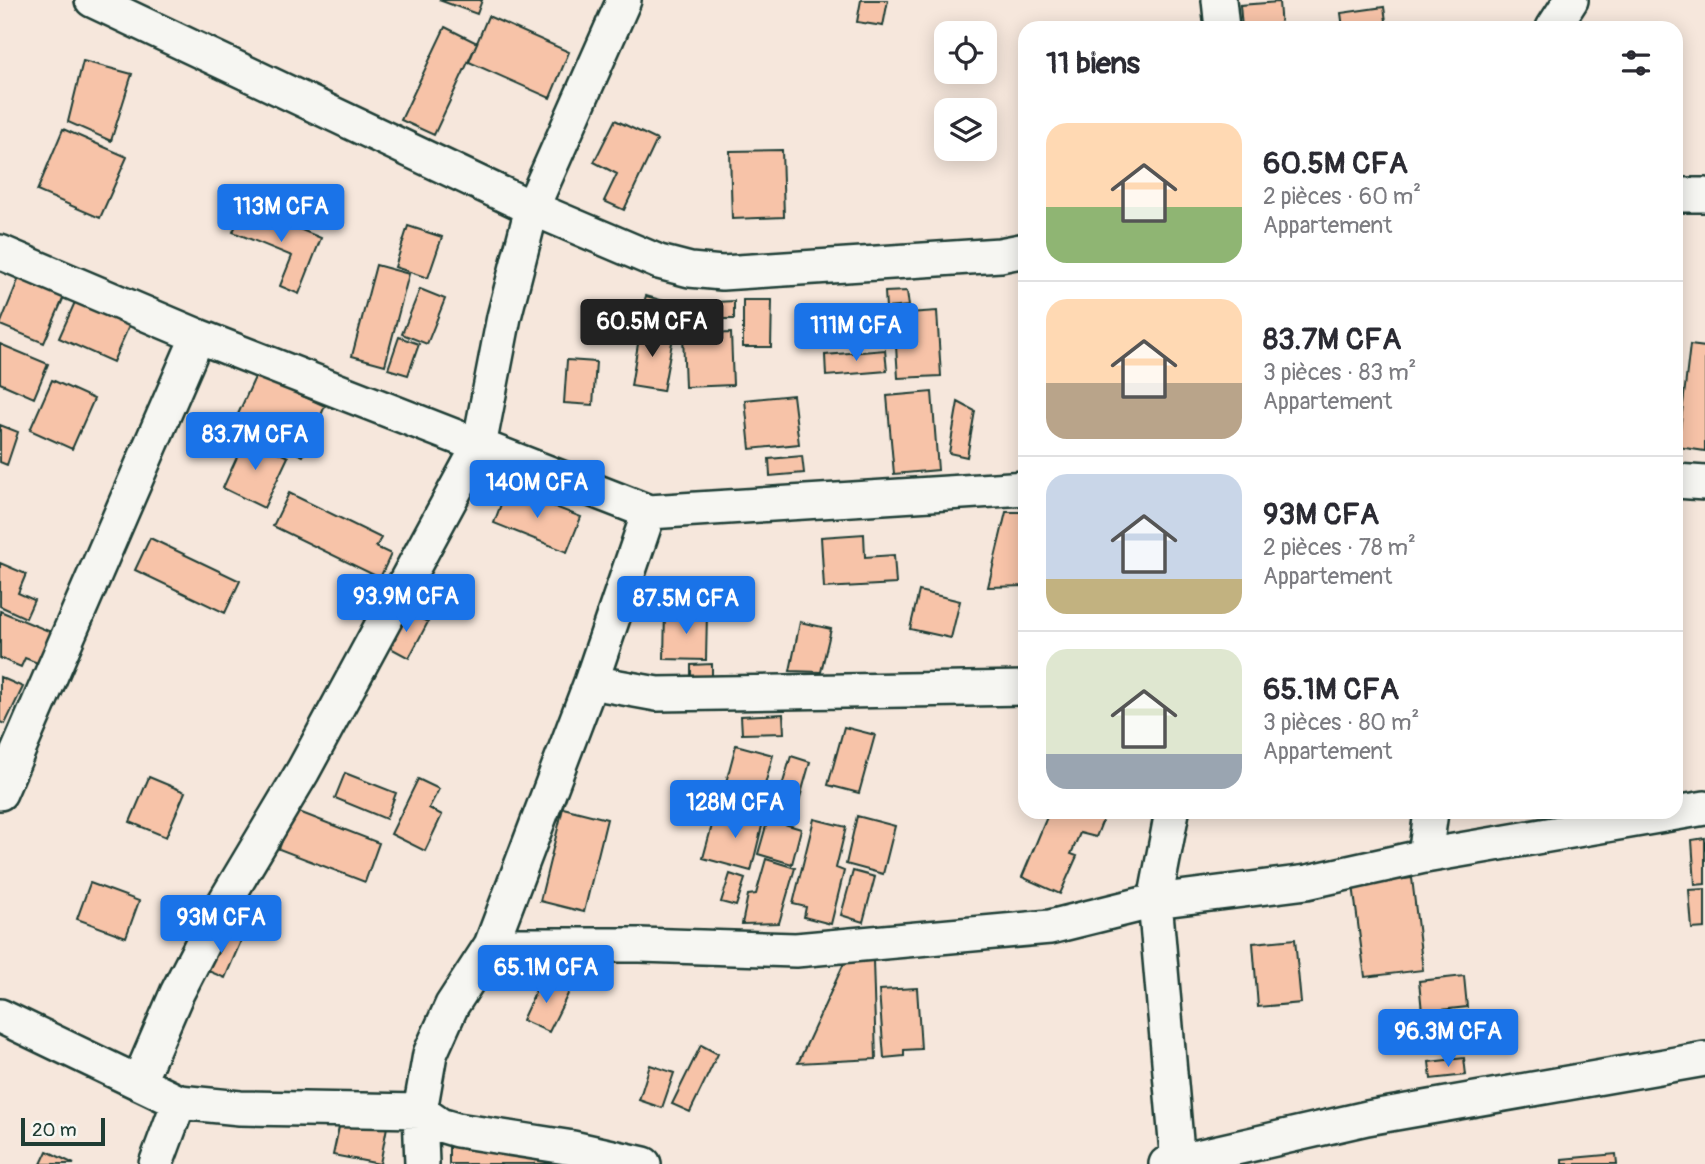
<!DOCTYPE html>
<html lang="fr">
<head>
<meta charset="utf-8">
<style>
  body { margin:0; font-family:Pangolin,sans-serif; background:#f2f2f3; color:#2b2b33; height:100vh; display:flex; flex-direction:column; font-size:26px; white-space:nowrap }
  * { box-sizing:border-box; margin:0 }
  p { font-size:23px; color:#7c7c81 }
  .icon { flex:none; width:38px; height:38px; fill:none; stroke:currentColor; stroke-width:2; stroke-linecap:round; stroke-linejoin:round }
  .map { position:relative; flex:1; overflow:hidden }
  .drawer { position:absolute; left:1018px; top:21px; width:665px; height:798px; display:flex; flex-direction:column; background:#fff; border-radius:21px; box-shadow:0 4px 18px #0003 }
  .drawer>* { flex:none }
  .fabs { position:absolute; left:934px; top:21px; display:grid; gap:14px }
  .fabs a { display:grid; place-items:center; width:63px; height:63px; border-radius:14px; background:#fff; box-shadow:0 4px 18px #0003; font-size:35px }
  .scale { position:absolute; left:21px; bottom:18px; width:84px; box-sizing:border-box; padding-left:7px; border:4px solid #1f3d34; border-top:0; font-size:19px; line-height:24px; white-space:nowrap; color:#1f3d34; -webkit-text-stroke:5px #f6f6f2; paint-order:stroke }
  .price { position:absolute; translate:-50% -60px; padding:0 16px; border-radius:7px; background:#1a73e8; color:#fff; font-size:23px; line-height:46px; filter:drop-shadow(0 2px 4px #0008) }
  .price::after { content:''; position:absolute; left:50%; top:42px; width:21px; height:16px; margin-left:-10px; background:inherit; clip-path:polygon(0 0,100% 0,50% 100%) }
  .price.active { background:#222; color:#fff }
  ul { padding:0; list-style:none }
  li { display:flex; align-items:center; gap:21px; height:175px; padding:0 28px }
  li+li { border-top:2px solid #e1e1e2 }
  li span { display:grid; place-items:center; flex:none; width:196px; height:140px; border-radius:21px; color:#555 }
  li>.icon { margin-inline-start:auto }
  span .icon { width:84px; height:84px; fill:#fffc; stroke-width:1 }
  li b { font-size:30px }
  h2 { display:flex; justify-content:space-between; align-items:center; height:84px; padding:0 28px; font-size:30px }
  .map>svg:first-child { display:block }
  .building { fill:#f7c3a8; stroke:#1f3d34; stroke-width:2 }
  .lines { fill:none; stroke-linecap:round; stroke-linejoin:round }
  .street-casing { stroke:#1f3d34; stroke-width:38 }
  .street { stroke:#f6f6f2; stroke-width:33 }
</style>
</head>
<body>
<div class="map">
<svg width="1705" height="1164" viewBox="0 0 1705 1164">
  <rect width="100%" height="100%" fill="#f6e7dc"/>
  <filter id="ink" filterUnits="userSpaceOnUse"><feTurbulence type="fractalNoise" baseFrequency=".0143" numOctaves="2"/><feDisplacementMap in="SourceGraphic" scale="14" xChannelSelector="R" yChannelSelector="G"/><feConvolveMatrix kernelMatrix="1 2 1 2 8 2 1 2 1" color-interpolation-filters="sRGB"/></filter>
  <g filter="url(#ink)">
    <path class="building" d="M439 0H482L477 14Z
      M861 0H888L883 26 857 22Z
      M1279 2 1281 28H1242L1240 5Z
      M1384 7 1387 28H1343L1341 13Z
      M488 16 569 52 550 98 469 62Z
      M445 27 477 43 434 135 401 120Z
      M83 61 132 74 111 141 68 122Z
      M615 120 657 140 624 210 604 201 617 174 594 162Z
      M63 129 127 157 100 218 37 191Z
      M782 150 784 217 732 219 730 151Z
      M244 206 321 238 299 294 280 286 292 256 233 232Z
      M408 226 442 237 428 278 395 267Z
      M376 265 409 274 385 365 352 356Z
      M21 273 66 292 44 343 0 325Z
      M420 289 445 299 427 344 402 334Z
      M907 291 909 306 886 308 885 292Z
      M79 293 133 317 113 362 59 338Z
      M646 296 664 301 656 326 638 321Z
      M743 300H772L771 347H743Z
      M734 301V319H716V302Z
      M937 311 941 376 898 378 894 314Z
      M641 326 674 332 663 391 631 386Z
      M731 333 733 385 685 387 683 335Z
      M399 337 419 344 408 375 388 369Z
      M0 344 48 364 34 398 0 383Z
      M1690 345 1705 347V451L1678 447Z
      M885 350 887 371 826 376 825 355Z
      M567 360 596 362 593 405 564 403Z
      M256 375 325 406 303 456 233 425Z
      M52 380 94 399 72 449 30 430Z
      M932 392 938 470 894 474 887 396Z
      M793 395 799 444 750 449 745 400Z
      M958 402 975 411 967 457 949 453Z
      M0 425 18 432 7 465 0 462Z
      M246 437 288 457 264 508 223 488Z
      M802 456 804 473 770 476 769 459Z
      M507 488 581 517 567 552 494 523Z
      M289 493 381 538 376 547 391 554 380 578 273 526Z
      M1006 512H1026V586L988 587Z
      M864 534 865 557 894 555 896 584 824 588 821 537Z
      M150 538 240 581 225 613 135 570Z
      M0 563 26 574 18 593 34 600 26 618 0 606Z
      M919 591 960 601 951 638 910 629Z
      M403 610 428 622 409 658 385 645Z
      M0 611 56 634 43 665 25 658 21 667 0 658Z
      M665 611 707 612 706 660 664 659Z
      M800 622 831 629 821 672 790 671Z
      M712 664V678H691V665Z
      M0 677 23 687 5 724 0 722Z
      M783 714 784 733 742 734 741 716Z
      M844 727 875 735 859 793 828 785Z
      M736 745 773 755 758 811 721 801Z
      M791 756 810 762 799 801 779 796Z
      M345 773 396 793 386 819 335 798Z
      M149 777 185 792 166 837 130 822Z
      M418 779 439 789 429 808 442 815 425 851 391 834Z
      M717 790V806H687V791Z
      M563 808 607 819 584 912 540 901Z
      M294 810 379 843 365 882 279 849Z
      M732 810 764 818 751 871 703 858 714 818 730 822Z
      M1049 812H1106L1096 837 1080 833 1071 854 1077 856 1060 894 1022 877Z
      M857 816 895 826 883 874 846 864Z
      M768 819 801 829 792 864 758 854Z
      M814 819 846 827 836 868 844 871 831 924 804 917 806 907 793 904Z
      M1705 838V884L1695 885 1692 840Z
      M766 859 795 868 779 923 742 924 748 895 756 894Z
      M853 871 875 877 863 922 841 915Z
      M730 874 745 879 736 906 721 902Z
      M1412 878 1423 970 1365 977 1353 885Z
      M90 883 139 901 126 937 77 919Z
      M1705 889V928L1692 929 1689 890Z
      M218 931 241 941 225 978 201 968Z
      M1295 939 1301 1003 1258 1007 1253 943Z
      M601 959 602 973 552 976 551 962Z
      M873 960 876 1059 798 1063 845 961Z
      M1464 976 1467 1007 1422 1012 1419 981Z
      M542 977 570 990 549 1032 522 1020Z
      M917 988 921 1049 904 1050V1056L884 1058 879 990Z
      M701 1045 718 1054 690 1112 672 1104Z
      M1464 1058 1466 1075 1431 1079 1429 1062Z
      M650 1065 674 1073 662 1108 639 1100Z
      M341 1118 387 1127 380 1164 333 1155Z
      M449 1146 551 1150 550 1164H449Z
      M47 1151 74 1164H41Z
      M1616 1154 1617 1164H1562V1159Z"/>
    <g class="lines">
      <g class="street-casing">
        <path id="street" d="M92 0 532 208 659 262 690 270 722 273 1000 255 1026 250
          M1219 0 1222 28
          M1553 28 1571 0
          M1676 195H1705
          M0 252 198 336 649 512 1026 488
          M1676 481 1705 483
          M591 682 657 694 1026 688
          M0 793 198 336
          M1172 812 1155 901 1178 1164
          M1425 856 1431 812
          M491 945H640L796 950 1050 927 1155 901 1307 882 1425 856 1705 808
          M0 1016 179 1102 240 1108 420 1111 440 1125 457 1130 573 1148 644 1164
          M139 1081 177 993 217 915 303 771 479 446 504 317 532 208 624 0
          M156 1164 179 1102
          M422 1164 420 1111 430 1054 452 1005 491 945 591 682 649 512
          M1166 1164 1367 1118 1705 1059"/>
      </g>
      <use href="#street" class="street"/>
    </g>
  </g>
</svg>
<div class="fabs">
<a><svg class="icon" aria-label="locate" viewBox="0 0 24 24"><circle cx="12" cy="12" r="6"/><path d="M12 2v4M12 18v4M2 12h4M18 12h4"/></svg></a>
<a><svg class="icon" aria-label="layers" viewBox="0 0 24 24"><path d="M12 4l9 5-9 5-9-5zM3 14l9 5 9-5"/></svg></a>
</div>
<div class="scale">20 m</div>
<b class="price" style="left:281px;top:244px">113M CFA</b>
<b class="price active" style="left:652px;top:359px">60.5M CFA</b>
<b class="price" style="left:856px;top:363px">111M CFA</b>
<b class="price" style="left:255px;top:472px">83.7M CFA</b>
<b class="price" style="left:537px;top:520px">140M CFA</b>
<b class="price" style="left:406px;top:634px">93.9M CFA</b>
<b class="price" style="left:686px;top:636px">87.5M CFA</b>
<b class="price" style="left:735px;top:840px">128M CFA</b>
<b class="price" style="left:221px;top:955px">93M CFA</b>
<b class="price" style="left:546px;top:1005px">65.1M CFA</b>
<b class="price" style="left:1448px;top:1069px">96.3M CFA</b>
<section class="drawer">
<h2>11 biens<svg class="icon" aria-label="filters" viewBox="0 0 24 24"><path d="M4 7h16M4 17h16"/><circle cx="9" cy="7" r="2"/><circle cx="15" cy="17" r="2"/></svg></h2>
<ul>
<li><span style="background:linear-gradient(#ffd9b3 60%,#8fb573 0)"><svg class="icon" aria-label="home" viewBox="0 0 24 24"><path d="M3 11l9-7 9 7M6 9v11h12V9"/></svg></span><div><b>60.5M CFA</b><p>2 pièces · 60 m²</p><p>Appartement</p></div></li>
<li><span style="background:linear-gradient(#ffd9b3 60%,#b9a48a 0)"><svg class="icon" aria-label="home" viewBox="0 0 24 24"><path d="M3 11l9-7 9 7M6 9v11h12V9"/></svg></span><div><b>83.7M CFA</b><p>3 pièces · 83 m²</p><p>Appartement</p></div></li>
<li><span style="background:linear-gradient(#c9d6e8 75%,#c2b280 0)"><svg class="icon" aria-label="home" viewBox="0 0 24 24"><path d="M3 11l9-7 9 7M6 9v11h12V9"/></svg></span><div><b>93M CFA</b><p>2 pièces · 78 m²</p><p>Appartement</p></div></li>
<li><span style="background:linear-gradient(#dfe7d0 75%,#9aa5b1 0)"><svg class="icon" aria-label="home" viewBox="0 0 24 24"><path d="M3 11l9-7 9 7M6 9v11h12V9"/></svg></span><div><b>65.1M CFA</b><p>3 pièces · 80 m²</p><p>Appartement</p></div></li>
</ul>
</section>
</div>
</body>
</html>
